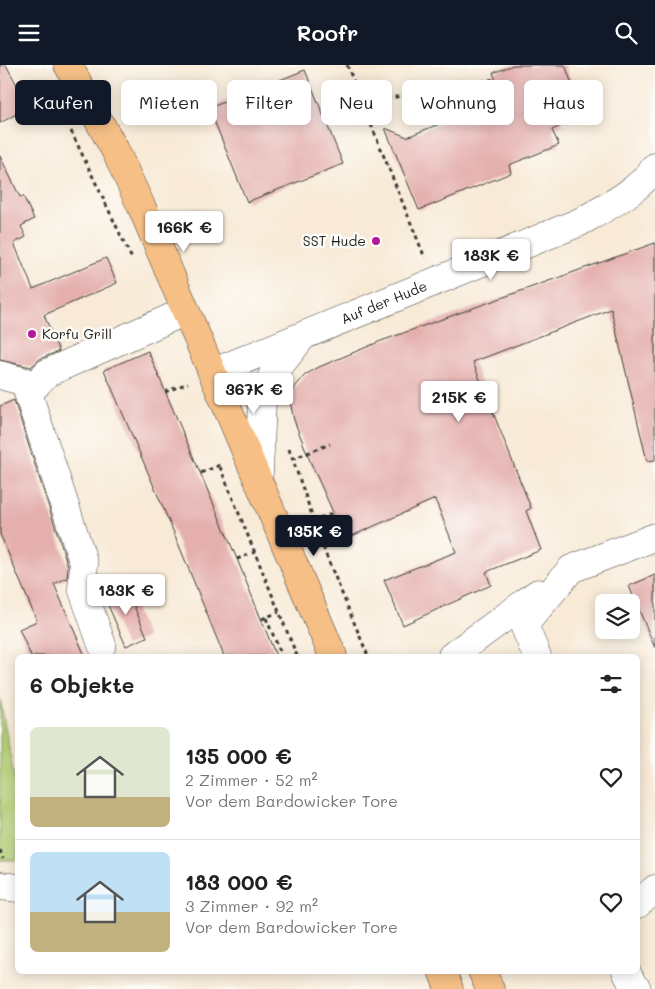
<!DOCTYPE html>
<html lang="de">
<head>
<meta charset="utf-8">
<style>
  body { margin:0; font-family:Mali,sans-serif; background:#f2f2f2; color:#222; height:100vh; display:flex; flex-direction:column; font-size:19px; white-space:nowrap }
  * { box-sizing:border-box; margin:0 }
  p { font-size:16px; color:#767676 }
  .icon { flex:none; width:28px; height:28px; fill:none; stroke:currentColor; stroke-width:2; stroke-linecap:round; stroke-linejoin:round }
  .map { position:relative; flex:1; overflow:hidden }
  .side { position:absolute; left:15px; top:589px; width:625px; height:320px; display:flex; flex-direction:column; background:#fff; border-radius:8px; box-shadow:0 2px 12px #0003 }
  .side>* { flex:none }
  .top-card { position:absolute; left:15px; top:15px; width:625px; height:45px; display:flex; gap:10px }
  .buttons { position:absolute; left:595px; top:529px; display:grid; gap:10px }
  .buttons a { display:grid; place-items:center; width:45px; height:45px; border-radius:8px; background:#fff; box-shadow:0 2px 12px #0003; font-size:25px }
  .price { position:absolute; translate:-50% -42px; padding:0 11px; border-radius:5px; background:#fff; color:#222; font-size:16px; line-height:32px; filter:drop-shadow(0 1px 2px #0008) }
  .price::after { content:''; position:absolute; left:50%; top:30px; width:15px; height:11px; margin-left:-8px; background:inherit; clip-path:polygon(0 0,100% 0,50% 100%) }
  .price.selected { background:#111827; color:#fff }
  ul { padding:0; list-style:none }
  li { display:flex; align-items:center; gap:15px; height:125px; padding:0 15px }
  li+li { border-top:1px solid #e0e0e0 }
  li span { display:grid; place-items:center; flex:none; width:140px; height:100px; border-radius:8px; color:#555 }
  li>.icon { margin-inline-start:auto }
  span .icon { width:60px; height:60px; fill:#fffc; stroke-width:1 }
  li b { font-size:21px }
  h2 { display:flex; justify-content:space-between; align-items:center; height:60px; padding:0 15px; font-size:21px }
  .tag { padding:0 18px; border-radius:8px; background:#fff; box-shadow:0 2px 12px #0003; font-size:18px; line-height:45px }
  .tag.selected { background:#111827; color:#fff }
  header { display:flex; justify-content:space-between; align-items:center; height:65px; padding:0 15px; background:#111827; color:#fff; font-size:22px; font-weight:600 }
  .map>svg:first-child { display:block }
  .green { fill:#b2cd73; stroke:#677448 }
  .building { fill:#e4afad }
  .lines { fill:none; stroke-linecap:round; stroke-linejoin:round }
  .minor-casing { stroke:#3d3b38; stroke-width:29 }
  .major-casing { stroke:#3d3b38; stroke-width:29 }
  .path { stroke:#3d3b38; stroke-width:3; stroke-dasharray:4 4; stroke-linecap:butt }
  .minor { stroke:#fff; stroke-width:28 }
  .major { stroke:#f5bf86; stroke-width:28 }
  .poi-dot { fill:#b5179e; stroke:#fdfcf7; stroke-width:2 }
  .labels { text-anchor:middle; stroke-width:5; stroke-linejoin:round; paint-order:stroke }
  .poi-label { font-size:14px; fill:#1c1c1c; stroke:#fdfcf7; text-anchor:end }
  .street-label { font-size:14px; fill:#1c1c1c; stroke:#fdfcf7 }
</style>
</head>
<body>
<header><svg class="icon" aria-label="menu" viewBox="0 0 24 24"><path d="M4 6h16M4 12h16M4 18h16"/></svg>Roofr<svg class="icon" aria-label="search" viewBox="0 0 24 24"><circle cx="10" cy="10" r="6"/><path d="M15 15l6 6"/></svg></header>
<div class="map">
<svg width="655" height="924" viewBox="0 0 655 924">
  <rect width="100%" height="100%" fill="#fdfcf7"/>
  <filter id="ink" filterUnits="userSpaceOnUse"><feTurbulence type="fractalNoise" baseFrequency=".02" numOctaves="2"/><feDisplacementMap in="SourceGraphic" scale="10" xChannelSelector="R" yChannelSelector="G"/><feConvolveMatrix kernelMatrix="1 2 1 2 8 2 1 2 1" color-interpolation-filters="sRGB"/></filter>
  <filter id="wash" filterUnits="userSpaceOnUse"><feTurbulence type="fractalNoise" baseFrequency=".0096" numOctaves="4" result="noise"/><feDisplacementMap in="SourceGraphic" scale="20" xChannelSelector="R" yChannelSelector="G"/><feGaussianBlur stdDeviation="1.12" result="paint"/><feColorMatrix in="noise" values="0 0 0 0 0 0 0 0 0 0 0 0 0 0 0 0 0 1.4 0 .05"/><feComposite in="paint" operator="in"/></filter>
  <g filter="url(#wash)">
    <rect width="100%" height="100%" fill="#f8ead7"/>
    <path class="green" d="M0 633 17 728V795H0Z"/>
    <g id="blocks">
      <path class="building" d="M0 0H6L29 42 0 58Z
        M513 0H565L578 35 556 43 563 60 552 65 559 80 509 100 511 108 419 145 385 63 407 72 503 33 493 8Z
        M305 5 343 99 247 137 209 43Z
        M0 91 20 132 23 131 34 154 21 161 26 172 14 178 33 224 106 193 117 218 44 250 59 286 40 294 31 302 0 295Z
        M655 178V395L647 396 611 244 473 297 531 443 526 446 541 485 486 507 491 520 403 560 384 515 456 487 435 434 345 474 310 396 294 355 290 337 295 322 305 310 319 302 381 276Z
        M148 286 237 494 276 591H224L174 468 104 305Z
        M14 335 68 501 67 513 54 519 85 591H31L19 564 37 556 0 469V341Z
        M655 510V583L629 521Z
        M126 522 147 572 126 581 104 531Z"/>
    </g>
  </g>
  <g filter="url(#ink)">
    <use href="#blocks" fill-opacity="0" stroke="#3d3b38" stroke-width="1"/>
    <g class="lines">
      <g class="minor-casing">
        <g id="minor">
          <path id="s1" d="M212 308 580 157C605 143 639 126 655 102"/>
          <path d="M0 310 36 320"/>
          <path d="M256 409 259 408 262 334 273 309 302 272"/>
          <path d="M102 580 82 523 84 499 28 328 47 308 186 246"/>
          <path d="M452 591 538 528"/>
          <path d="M537 591 524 560 571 504 655 472"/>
          <path d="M0 821 18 823"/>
          <path d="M638 839 655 824"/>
          <path d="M626 906 634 922 637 924"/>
        </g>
      </g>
      <g class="major-casing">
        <path id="major" d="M68 0 115 85 142 143 333 591
          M442 906 449 924
          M482 906 490 924"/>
      </g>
      <path class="path" d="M347 0 425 193
        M363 38 496 14
        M71 66 132 194
        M165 327 188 318
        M289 384 326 490 368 591
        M292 394 330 379
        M220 402 297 591
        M201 408 220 400
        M313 456 333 448
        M237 494 255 487
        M266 553 282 591
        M262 554 279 547
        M0 785 3 794"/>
      <use href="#minor" class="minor"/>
      <use href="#major" class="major"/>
    </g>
  </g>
  <g class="poi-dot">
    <circle cx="376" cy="176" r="5"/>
    <circle cx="32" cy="269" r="5"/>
  </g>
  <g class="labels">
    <g class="poi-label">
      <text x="366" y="181">SST Hude</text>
      <text x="42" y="274" text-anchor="start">Korfu Grill</text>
    </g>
    <g class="street-label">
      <text dy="5" stroke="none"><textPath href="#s1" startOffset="186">Auf der Hude</textPath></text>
    </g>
  </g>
</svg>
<div class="buttons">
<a><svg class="icon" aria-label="layers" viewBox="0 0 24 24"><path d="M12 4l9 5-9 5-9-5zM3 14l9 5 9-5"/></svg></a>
</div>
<b class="price" style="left:184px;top:188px">166K €</b>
<b class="price" style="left:491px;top:216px">183K €</b>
<b class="price" style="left:254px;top:350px">367K €</b>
<b class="price" style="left:459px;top:358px">215K €</b>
<b class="price selected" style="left:314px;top:492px">135K €</b>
<b class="price" style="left:126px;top:551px">183K €</b>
<div class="top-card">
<a class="tag selected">Kaufen</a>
<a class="tag">Mieten</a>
<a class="tag">Filter</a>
<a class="tag">Neu</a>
<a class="tag">Wohnung</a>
<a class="tag">Haus</a>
</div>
<section class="side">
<h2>6 Objekte<svg class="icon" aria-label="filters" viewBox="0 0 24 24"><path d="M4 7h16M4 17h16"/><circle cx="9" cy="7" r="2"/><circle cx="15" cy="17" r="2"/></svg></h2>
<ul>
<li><span style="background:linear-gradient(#dfe7d0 70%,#c2b280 0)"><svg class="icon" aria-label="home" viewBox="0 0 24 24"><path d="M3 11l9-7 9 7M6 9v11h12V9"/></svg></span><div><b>135 000 €</b><p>2 Zimmer · 52 m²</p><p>Vor dem Bardowicker Tore</p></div><svg class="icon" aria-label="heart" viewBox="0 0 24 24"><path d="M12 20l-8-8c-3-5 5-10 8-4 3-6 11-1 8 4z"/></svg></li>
<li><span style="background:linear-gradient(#bfe0f5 60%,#c2b280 0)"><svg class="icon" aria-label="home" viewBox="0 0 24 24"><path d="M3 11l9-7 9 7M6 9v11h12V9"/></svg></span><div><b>183 000 €</b><p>3 Zimmer · 92 m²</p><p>Vor dem Bardowicker Tore</p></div><svg class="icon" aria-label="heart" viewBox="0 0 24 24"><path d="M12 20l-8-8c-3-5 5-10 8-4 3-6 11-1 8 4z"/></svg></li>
</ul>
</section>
</div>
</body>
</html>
